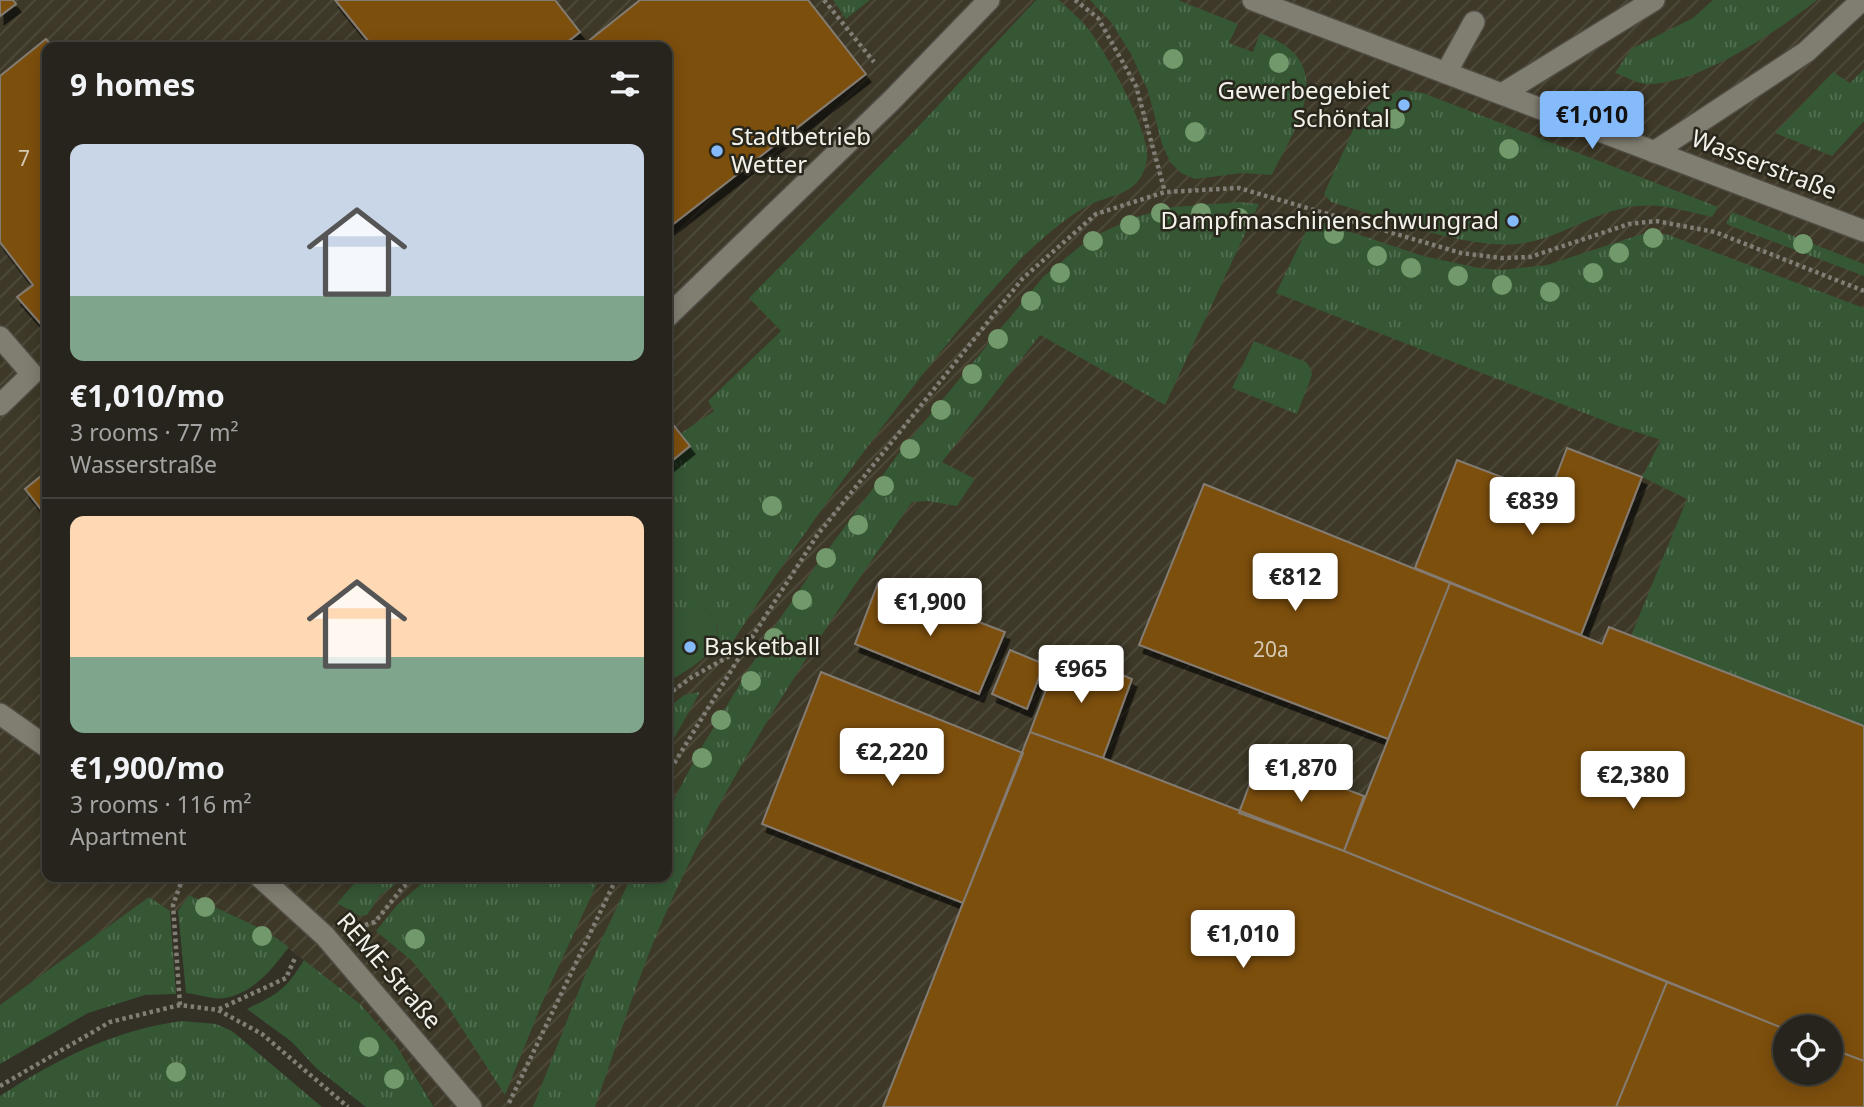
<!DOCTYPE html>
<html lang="en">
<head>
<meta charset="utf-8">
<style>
  body { margin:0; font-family:"Noto Sans",sans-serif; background:#323029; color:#f1f3f6; height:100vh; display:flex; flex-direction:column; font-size:26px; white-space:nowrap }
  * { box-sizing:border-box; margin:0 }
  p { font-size:23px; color:#a4a4a3 }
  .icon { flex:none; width:38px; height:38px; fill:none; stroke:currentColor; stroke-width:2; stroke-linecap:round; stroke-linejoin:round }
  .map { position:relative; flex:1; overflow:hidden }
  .panel { position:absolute; left:42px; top:42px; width:630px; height:840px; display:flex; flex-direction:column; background:#26241c; border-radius:14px; box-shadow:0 4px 18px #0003,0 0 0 2px #42413b }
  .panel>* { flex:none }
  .controls { position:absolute; left:1773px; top:1015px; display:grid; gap:14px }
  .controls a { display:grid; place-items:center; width:70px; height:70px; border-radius:50%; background:#26241c; box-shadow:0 4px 18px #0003,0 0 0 2px #42413b; font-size:35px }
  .price { position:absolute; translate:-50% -60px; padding:0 16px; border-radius:7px; background:#fff; color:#222; font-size:23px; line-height:46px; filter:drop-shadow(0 2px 4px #0008) }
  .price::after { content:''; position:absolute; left:50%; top:42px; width:21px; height:16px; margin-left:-10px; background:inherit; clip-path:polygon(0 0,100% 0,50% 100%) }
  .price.current { background:#86bbfb; color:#111 }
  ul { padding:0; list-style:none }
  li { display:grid; align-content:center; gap:14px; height:371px; padding:0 28px }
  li+li { border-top:2px solid #42413b }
  li span { display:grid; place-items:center; height:217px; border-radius:14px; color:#555 }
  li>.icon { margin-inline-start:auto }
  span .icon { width:126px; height:126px; fill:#fffc; stroke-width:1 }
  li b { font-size:30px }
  h2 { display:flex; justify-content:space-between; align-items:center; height:84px; padding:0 28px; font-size:30px }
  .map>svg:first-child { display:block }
  .industrial { fill:url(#industrial-furrows); fill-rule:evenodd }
  .grass { fill:url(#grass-tufts) }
  .garden { fill:#355734 }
  .building { fill:#7d5011; stroke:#847c72; stroke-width:2; filter:url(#shadow) }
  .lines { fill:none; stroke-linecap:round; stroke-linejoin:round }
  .service-casing { stroke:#4f4c44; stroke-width:24 }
  .minor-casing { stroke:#4f4c44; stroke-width:24 }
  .path { stroke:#817e76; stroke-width:4.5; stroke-dasharray:3.5 3.5; stroke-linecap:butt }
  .service { stroke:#807d71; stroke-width:21 }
  .minor { stroke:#807d71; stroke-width:21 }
  .tree { fill:#72996b }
  .poi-dot { fill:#86bbfb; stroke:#29261c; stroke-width:2.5 }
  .labels { text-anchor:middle; stroke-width:5; stroke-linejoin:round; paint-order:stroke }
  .number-label { font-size:21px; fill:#d5c9b4 }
  .poi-label { font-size:24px; fill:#f2f1ea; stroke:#29261c; text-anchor:end }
  .street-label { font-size:24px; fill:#f2f1ea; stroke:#29261c }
</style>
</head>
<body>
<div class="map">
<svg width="1864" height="1107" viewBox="0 0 1864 1107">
  <defs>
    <pattern id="industrial-furrows" width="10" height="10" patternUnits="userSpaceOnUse" patternTransform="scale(1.75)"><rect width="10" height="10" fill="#3d3827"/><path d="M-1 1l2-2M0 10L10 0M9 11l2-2" fill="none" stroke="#504c3c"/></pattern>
    <pattern id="grass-tufts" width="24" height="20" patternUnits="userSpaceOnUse" patternTransform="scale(1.75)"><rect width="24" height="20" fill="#355734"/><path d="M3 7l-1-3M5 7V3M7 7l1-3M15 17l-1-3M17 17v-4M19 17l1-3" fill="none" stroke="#537052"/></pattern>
    <filter id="shadow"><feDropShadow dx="4.5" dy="8" stdDeviation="0" flood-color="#0009"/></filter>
  </defs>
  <rect width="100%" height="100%" fill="#333026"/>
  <path class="industrial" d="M0 0H1864V1107H435L396 1045 360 1004 266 931 189 895 178 911H170L149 897 0 1005ZM47 47H667V877H47ZM1785 1027H1830V1073H1785Z"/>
  <path class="grass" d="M833 0H870L846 19Z
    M1036 0H1059C1069 10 1081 19 1089 30 1106 52 1151 133 1147 159 1140 199 1110 192 1084 208 1065 218 1033 246 1018 262 975 308 935 358 896 409 838 485 783 562 732 643L716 642 718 629 711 614C692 606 686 607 667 616V465L690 446 680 434 714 411 708 401 781 331 749 298 918 127Z
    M1090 0H1178L1238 24 1229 43 1253 52 1260 33C1272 38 1284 43 1293 52 1327 86 1288 141 1272 175L1242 173 1195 179 1181 173 1170 162 1162 144 1148 91 1131 54 1111 22Z
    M1713 0H1817C1778 31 1695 87 1645 84 1636 83 1624 76 1615 73L1631 49 1693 18Z
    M1864 69V121L1832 156 1775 133 1833 72 1850 83Z
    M1401 90 1423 93 1718 207 1712 217C1689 212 1662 203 1638 206 1596 209 1560 240 1517 244 1464 249 1382 217 1331 202L1324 194 1359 117 1371 103Z
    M1240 202 1259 204 1165 405 1040 335 942 462 975 479 957 506 928 501 912 502C820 634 729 770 664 917 637 979 617 1044 595 1107H533L585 975 631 877H667V813L697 755 773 629 815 567 902 449 1043 277 1090 238 1136 217 1173 207Z
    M1732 212 1864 264V276L1726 224Z
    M1312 219 1423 256 1479 268 1501 270 1547 265 1642 234H1666L1864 308V726L1631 636 1687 499 1642 477 1661 440 1618 426 1276 293Z
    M1254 341 1306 362 1311 369 1312 375 1297 414 1232 388Z
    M700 692 667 751V709L684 695Z
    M360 877H406L380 895 367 915 359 916 337 903Z
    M429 877H600L545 996 505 1095 443 999 412 961 376 931 398 904Z
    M189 895 266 931 289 947C272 969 254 993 225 998 213 1000 198 994 186 993L178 911Z
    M149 897 170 911 176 994 145 995 88 1013 0 1064V1005Z
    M304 960 360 1004 396 1045 434 1107H366L316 1068 292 1042 247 1009C280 993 285 990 304 960Z
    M182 1021 216 1024 232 1031 322 1107H0V1096C57 1059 114 1030 182 1021Z"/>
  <path class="garden" d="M694 607 711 614C713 619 717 625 717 630 720 655 684 671 667 683V616L678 611Z"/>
  <path class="building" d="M0 0H13L16 4 0 16Z
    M335 0H555L580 32 561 47H373Z
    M640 0H808L866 74 667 229V47H581Z
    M46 39 53 47H47V331L17 297 33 285 0 242V76Z
    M667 417 690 446 667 465Z
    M1567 448 1642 477 1581 635 1415 568 1457 460 1549 495Z
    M47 471V517L25 489Z
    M1204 484 1450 583 1388 739 1139 645Z
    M878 583 1005 632 979 694 855 644Z
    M1450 583 1602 644 1609 627 1864 726V1061L1830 1048V1027H1785V1029L1344 851Z
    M1010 650 1044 664 1027 709 992 694Z
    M1061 650 1132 679 1103 758 1030 732Z
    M821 672 1023 753 963 903 762 824Z
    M1030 732 1103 758 1344 851 1667 982 1616 1107H883Z
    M1260 756 1364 796 1344 851 1239 813Z
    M1667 982 1785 1029V1073H1830V1048L1864 1061V1107H1616Z"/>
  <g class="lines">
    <g class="service-casing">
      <path id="service" d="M1446 73 1474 22
        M1654 152 1806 52 1862 0
        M667 317 891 101 989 0
        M0 337 32 374 0 405"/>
    </g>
    <g class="minor-casing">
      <path id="minor" d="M1253 0 1864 231
        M1502 94 1654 0
        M0 714 47 747
        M260 877 325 936 471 1107"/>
    </g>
    <path class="path" d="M824 0 874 62
      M1075 0 1098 18 1136 86 1165 192
      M667 695 692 677 744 648
      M667 775 745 648 818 534 1023 278 1096 214 1165 192 1239 188 1461 253 1501 258 1530 257 1629 224 1656 221 1715 232 1864 291
      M365 925 375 922 403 887 417 877
      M180 1005 173 905 183 877
      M219 1009 286 978 295 958
      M0 1086 110 1022 180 1005 218 1010 262 1034 348 1107
      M509 1103 617 877"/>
    <use href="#service" class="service"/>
    <use href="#minor" class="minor"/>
  </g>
  <g class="tree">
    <circle cx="1173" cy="59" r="10"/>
    <circle cx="1279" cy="63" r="10"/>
    <circle cx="1395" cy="119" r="10"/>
    <circle cx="1195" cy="132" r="10"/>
    <circle cx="1509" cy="149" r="10"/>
    <circle cx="1161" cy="213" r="10"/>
    <circle cx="1201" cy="213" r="10"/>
    <circle cx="1239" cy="218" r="10"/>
    <circle cx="1130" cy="225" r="10"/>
    <circle cx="1334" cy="234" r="10"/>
    <circle cx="1653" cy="238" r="10"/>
    <circle cx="1093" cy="241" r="10"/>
    <circle cx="1803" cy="244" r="10"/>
    <circle cx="1619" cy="253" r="10"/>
    <circle cx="1377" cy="256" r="10"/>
    <circle cx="1411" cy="268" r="10"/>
    <circle cx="1060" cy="273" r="10"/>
    <circle cx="1593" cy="273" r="10"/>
    <circle cx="1458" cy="276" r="10"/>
    <circle cx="1502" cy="285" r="10"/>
    <circle cx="1550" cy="292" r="10"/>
    <circle cx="1031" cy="301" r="10"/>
    <circle cx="998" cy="339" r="10"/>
    <circle cx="972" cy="374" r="10"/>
    <circle cx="941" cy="410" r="10"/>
    <circle cx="910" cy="449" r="10"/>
    <circle cx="884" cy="486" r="10"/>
    <circle cx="772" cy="506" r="10"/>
    <circle cx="858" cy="525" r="10"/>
    <circle cx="826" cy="558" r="10"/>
    <circle cx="802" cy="600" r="10"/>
    <circle cx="774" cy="638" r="10"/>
    <circle cx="751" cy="681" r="10"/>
    <circle cx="721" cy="720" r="10"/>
    <circle cx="702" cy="758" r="10"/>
    <circle cx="205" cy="907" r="10"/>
    <circle cx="262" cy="936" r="10"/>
    <circle cx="415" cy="939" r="10"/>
    <circle cx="369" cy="1047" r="10"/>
    <circle cx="176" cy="1072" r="10"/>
    <circle cx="394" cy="1079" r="10"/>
  </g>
  <g class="poi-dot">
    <circle cx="1404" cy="105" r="7"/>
    <circle cx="717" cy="151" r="7"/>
    <circle cx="1513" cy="221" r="7"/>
    <circle cx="690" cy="647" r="7"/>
  </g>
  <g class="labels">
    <g class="number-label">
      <text x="24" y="166">7</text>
      <text x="1271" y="657">20a</text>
    </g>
    <g class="poi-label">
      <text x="1390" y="99">Gewerbegebiet<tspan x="1390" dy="28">Schöntal</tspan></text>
      <text x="731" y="145" text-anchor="start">Stadtbetrieb<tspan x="731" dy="28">Wetter</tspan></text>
      <text x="1499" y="229">Dampfmaschinenschwungrad</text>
      <text x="704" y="655" text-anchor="start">Basketball</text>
    </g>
    <g class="street-label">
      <text transform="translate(1764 165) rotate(21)" y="8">Wasserstraße</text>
      <text transform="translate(389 971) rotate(49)" y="8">REME-Straße</text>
    </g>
  </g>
</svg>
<div class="controls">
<a><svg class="icon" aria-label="locate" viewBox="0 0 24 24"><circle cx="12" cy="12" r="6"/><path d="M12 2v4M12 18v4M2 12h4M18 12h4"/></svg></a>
</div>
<b class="price current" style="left:1592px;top:151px">€1,010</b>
<b class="price" style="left:1532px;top:537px">€839</b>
<b class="price" style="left:1295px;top:613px">€812</b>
<b class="price" style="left:930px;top:638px">€1,900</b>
<b class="price" style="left:1081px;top:705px">€965</b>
<b class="price" style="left:892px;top:788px">€2,220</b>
<b class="price" style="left:1301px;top:804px">€1,870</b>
<b class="price" style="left:1633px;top:811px">€2,380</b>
<b class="price" style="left:1243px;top:970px">€1,010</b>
<section class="panel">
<h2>9 homes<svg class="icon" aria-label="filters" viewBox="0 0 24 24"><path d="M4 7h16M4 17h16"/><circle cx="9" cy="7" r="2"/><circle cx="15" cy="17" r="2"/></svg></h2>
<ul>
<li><span style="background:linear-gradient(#c9d6e8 70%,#7fa58c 0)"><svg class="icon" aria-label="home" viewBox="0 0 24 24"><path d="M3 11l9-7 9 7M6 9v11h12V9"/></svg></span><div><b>€1,010/mo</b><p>3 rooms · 77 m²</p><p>Wasserstraße</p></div></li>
<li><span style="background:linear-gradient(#ffd9b3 65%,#7fa58c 0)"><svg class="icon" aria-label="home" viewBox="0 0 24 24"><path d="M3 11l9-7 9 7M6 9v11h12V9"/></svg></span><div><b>€1,900/mo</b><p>3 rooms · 116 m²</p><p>Apartment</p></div></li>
</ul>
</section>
</div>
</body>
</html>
